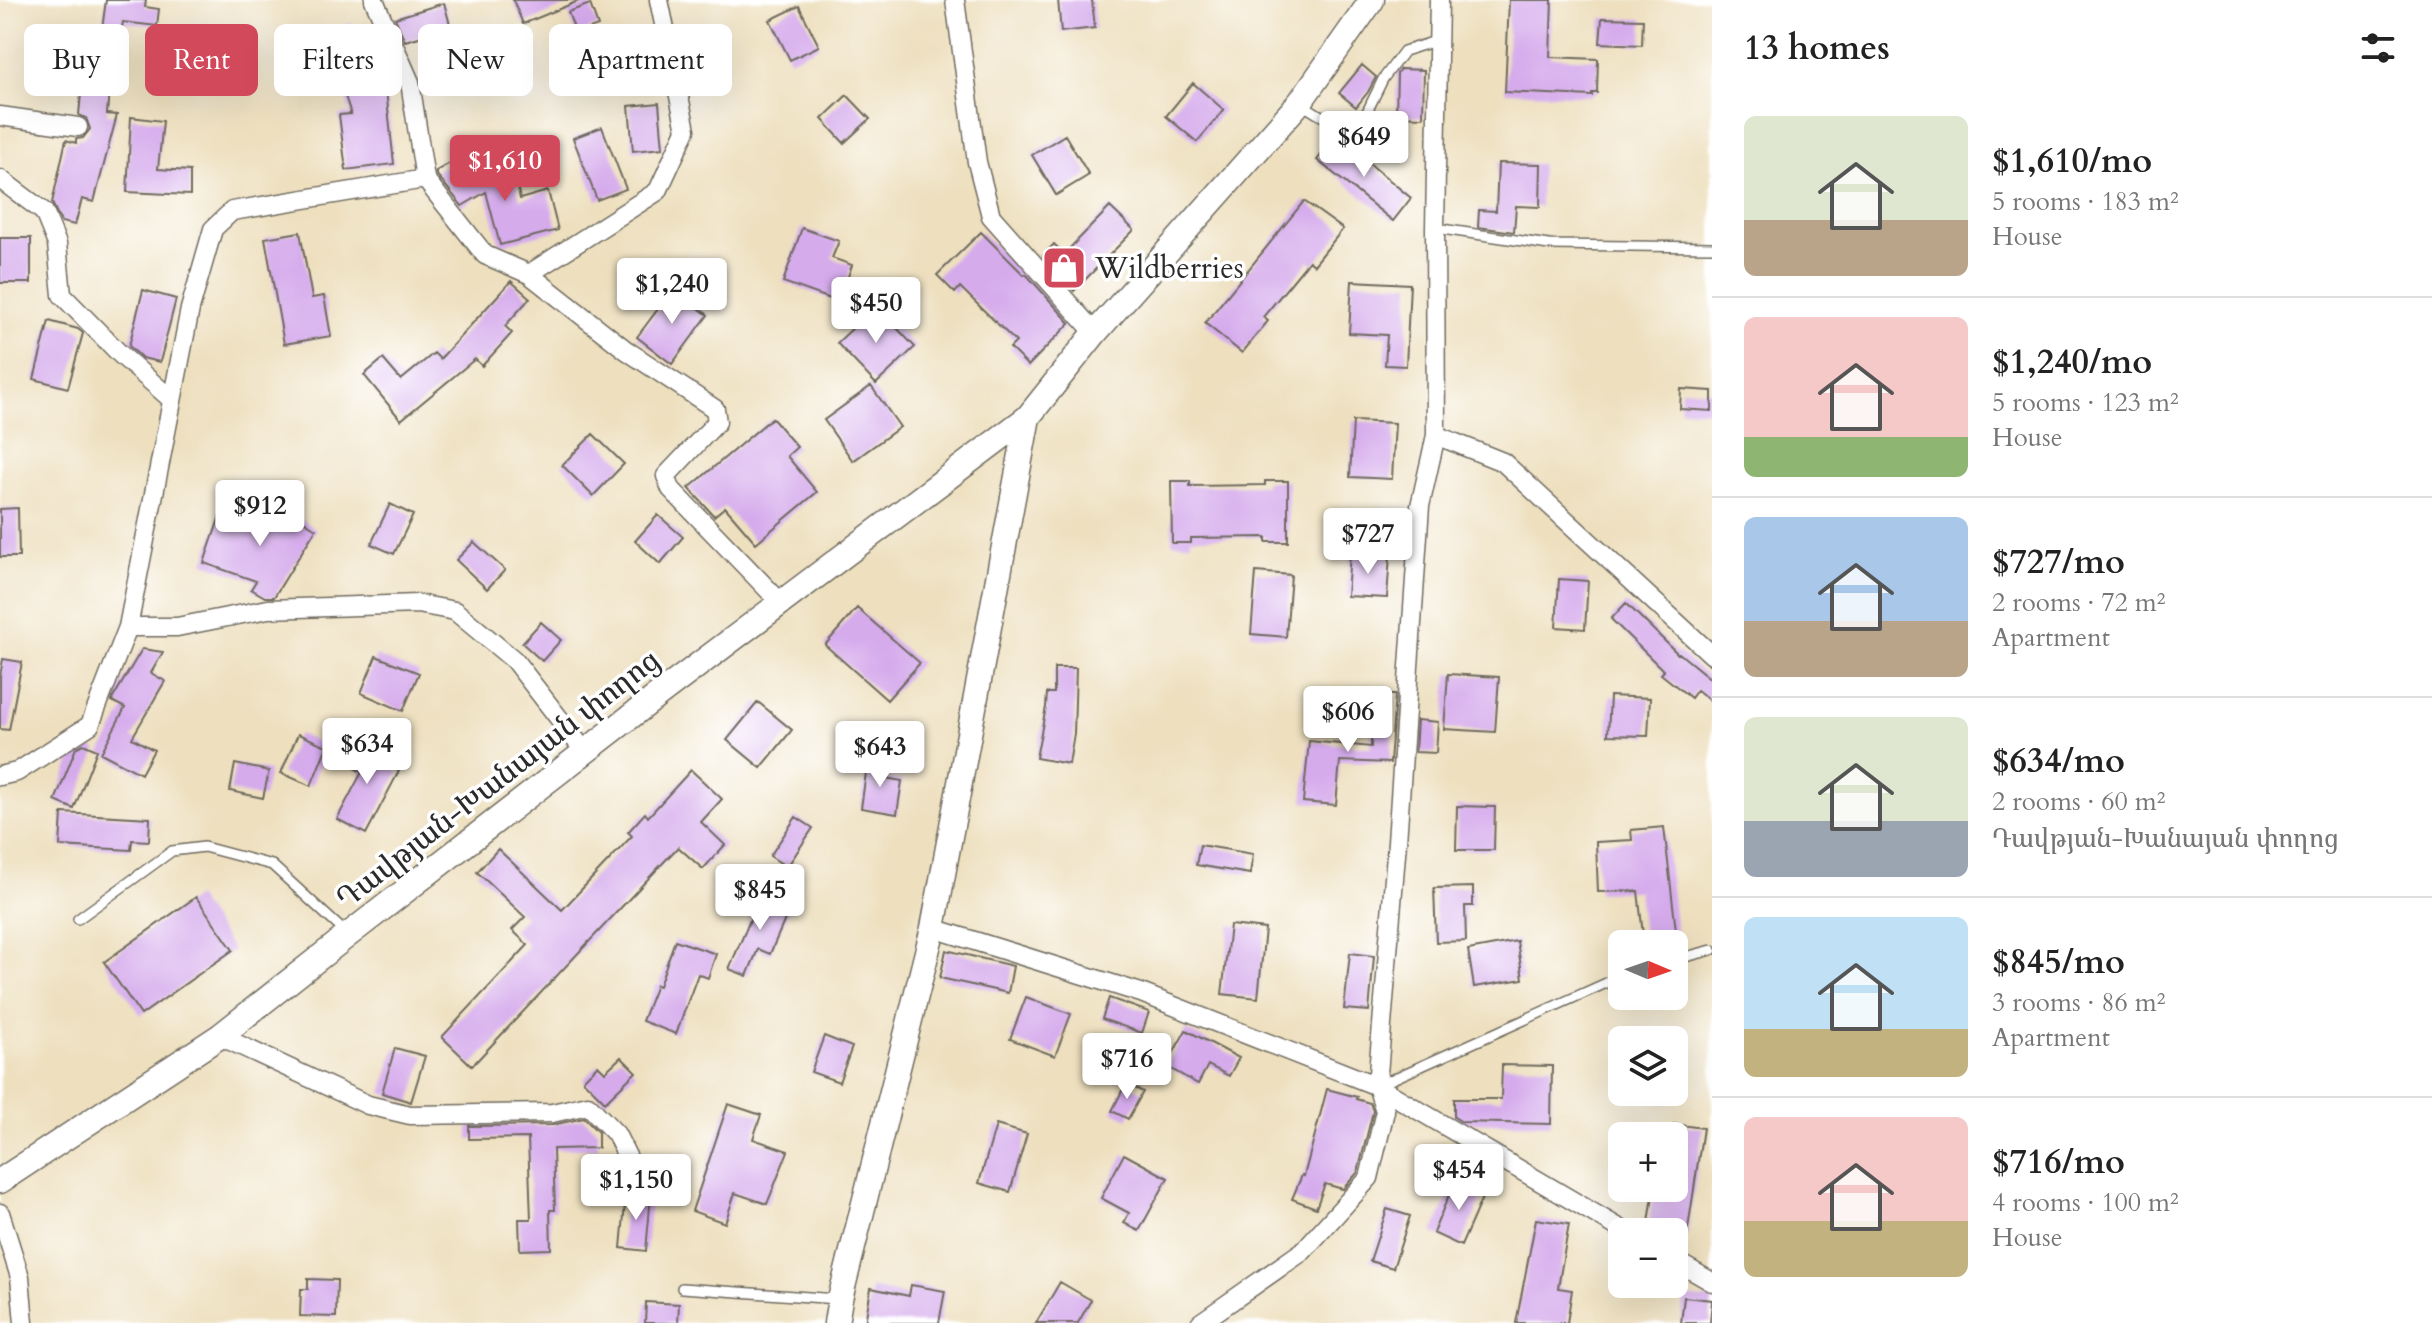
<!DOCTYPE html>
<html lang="en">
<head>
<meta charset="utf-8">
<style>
  body { margin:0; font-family:Cardo,"Noto Serif Armenian",serif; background:#f6f6f6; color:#222; height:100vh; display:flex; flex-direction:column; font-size:30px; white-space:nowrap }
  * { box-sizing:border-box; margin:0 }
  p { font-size:26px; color:#767676 }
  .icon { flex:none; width:44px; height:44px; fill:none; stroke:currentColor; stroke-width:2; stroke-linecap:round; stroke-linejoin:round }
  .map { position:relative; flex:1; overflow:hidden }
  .drawer { display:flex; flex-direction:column; background:#fff; width:720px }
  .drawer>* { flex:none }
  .top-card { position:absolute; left:24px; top:24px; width:760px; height:72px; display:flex; gap:16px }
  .needle { width:52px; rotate:92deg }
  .tools { position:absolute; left:1608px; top:930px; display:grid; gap:16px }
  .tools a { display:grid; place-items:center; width:80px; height:80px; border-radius:12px; background:#fff; box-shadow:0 8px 32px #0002; font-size:40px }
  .price { position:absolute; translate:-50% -68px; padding:0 18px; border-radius:8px; background:#fff; color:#222; font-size:26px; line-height:52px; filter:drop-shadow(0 2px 4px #0008) }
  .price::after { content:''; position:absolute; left:50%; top:48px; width:24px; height:18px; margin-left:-12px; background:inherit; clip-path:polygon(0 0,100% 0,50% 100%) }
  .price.current { background:#d1495b; color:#fff }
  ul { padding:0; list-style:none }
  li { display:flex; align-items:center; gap:24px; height:200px; padding:0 32px }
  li+li { border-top:2px solid #e0e0e0 }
  li span { display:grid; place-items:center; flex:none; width:224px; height:160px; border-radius:12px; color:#555 }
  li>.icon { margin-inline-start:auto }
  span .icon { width:96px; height:96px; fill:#fffc; stroke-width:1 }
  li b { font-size:34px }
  h2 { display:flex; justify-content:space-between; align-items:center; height:96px; padding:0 32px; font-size:34px }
  .tag { padding:0 28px; border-radius:12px; background:#fff; box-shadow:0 8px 32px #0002; font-size:28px; line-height:72px }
  .tag.current { background:#d1495b; color:#fff }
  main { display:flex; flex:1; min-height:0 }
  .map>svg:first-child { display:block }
  .building { fill:#d5abec }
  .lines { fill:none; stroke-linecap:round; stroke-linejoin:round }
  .lane-casing { stroke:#6f6a5f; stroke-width:12 }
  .street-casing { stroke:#6f6a5f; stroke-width:21 }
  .secondary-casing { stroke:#6f6a5f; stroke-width:27 }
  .lane { stroke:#fff; stroke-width:9 }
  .street { stroke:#fff; stroke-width:18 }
  .secondary { stroke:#fff; stroke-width:24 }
  .labels { text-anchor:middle; stroke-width:7; stroke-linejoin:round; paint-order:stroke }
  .poi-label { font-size:30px; fill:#2b2b2b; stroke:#fff; text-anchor:start }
  .street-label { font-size:30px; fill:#2b2b2b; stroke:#fff }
</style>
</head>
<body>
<main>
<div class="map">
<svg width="1712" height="1323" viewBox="0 0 1712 1323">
  <rect width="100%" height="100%" fill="#fff"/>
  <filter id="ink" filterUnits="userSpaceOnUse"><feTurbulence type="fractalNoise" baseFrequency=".0125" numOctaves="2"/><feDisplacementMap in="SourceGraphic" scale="16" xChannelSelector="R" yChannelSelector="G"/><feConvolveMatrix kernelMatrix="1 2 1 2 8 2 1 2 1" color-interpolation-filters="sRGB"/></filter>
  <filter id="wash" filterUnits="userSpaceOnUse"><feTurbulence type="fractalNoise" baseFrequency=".006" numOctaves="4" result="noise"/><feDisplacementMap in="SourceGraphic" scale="32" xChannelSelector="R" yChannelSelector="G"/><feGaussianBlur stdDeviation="1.8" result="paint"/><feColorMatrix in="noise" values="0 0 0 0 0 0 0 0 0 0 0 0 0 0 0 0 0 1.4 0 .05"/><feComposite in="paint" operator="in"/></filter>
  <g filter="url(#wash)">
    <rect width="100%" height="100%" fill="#eee0bf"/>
    <g id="blocks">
      <path class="building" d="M106 0H146L145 7 159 9 157 26 123 22 121 31 102 29Z
        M513 0H581L523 24Z
        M1058 0H1092L1095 28 1061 32Z
        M1509 0H1552L1550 57 1598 59 1597 93H1592V96L1505 92Z
        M444 3 451 28 405 41 395 18Z
        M590 4 598 26 576 34 568 12Z
        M799 6 819 46 790 60 770 20Z
        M1602 18 1643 19 1642 45 1600 43Z
        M352 23 363 55 377 50 384 72 394 164 346 170 339 115 351 114 324 33Z
        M85 50 112 52 107 114 117 115 94 202 82 199 75 225 61 222 52 203 66 140 76 143V139L83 138 90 129 86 118 79 115Z
        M1362 65 1376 77 1368 92 1356 107 1339 93Z
        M1400 69 1424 70 1423 117 1396 116 1397 73Z
        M1193 83 1224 110 1197 142 1166 116Z
        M847 95 870 119 844 143 822 119Z
        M659 103 663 148 633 151 629 106Z
        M131 117 163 121 158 169 190 171V195L127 192Z
        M602 127 626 189 597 200 573 138Z
        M1065 135 1089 175 1056 195 1032 155Z
        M1336 136 1411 198 1393 221 1317 160Z
        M450 163 461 182 519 167 522 173 515 177 520 199 548 191 558 230 500 245 486 192 462 206 436 174V171Z
        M1498 163 1541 164 1540 207 1516 206 1514 232 1478 227 1479 210 1496 211Z
        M1304 201 1343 229 1314 265 1309 261 1263 317 1268 321 1242 353 1205 323Z
        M1110 207 1134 230 1074 291 1043 256 1054 244 1064 254Z
        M802 228 839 241 832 258 852 265 839 302 783 282Z
        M300 232 312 298 324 296 331 336 284 344 265 238Z
        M981 232 1024 275 1026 274 1070 323 1028 366 1010 348 1016 342 960 287 955 293 937 275Z
        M0 238H31V283H0Z
        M511 281 530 298 505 326 512 333 482 366 475 359 401 420 364 375 383 359 401 380 434 353 440 359Z
        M1352 281 1410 284 1406 366 1385 365 1387 335 1349 333Z
        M673 289 708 315 672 364 637 337Z
        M143 290 176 299 160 362 142 358 129 346Z
        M876 306 915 347 876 384 837 343Z
        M49 321 78 329 83 333 68 388 34 379Z
        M871 386 900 427 853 461 824 420Z
        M1681 389 1712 391V411L1680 409Z
        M772 418 797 447 787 456 817 492 756 543 725 507 714 516 689 488Z
        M1353 421 1395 423 1392 479 1350 477Z
        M593 434 624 464 593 496 562 465Z
        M1171 481H1190V486L1265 485V481H1288V542H1266V537L1191 538V543H1172Z
        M272 501 316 529 274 597H265L251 589 256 581 204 563 221 513 257 525Z
        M390 504 413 515 394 554 371 544Z
        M18 508 19 557H0V509Z
        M658 515 683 537 660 564 635 541Z
        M474 542 505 570 487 589 456 560Z
        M1350 553 1390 555 1387 598 1347 596Z
        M1256 572 1291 575 1286 637 1251 634Z
        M1559 579 1588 581 1585 629 1556 627Z
        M1626 603 1678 654 1679 653 1712 680V702L1697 690 1691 698 1661 674 1664 671 1611 619Z
        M857 608 920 663 887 700 825 645Z
        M541 622 561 640 542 661 522 643Z
        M142 649 163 652 151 673 165 681 132 738 154 750 141 774 101 753 125 708 112 701 113 698Z
        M376 656 419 673 403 711 361 693Z
        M3 659 22 662 9 730 0 729V676Z
        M1054 668H1076L1074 734 1069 764 1036 758 1046 707 1047 693H1054Z
        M1448 674 1499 677 1495 732 1444 729Z
        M1372 695H1395L1390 763 1340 761 1336 805 1303 802 1309 741 1371 747Z
        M1610 696 1650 698 1648 736 1608 735Z
        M758 702 792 730 761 768 727 740Z
        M1417 720 1438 722 1436 753 1415 752Z
        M298 734 327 746 311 786 281 773Z
        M364 734 382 744 375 758 399 771 366 834 337 819 362 772 349 765Z
        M83 744 97 750 74 809 55 801 76 748Z
        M868 759 887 762 885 778 902 781 897 814 861 808Z
        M235 764 269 771 263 798 230 791Z
        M691 770 722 799 701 822 725 845 703 869 678 847 472 1066 442 1037 528 945 512 930 525 917 477 872 498 849 562 910 632 836 628 832 645 813 648 817Z
        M1457 806 1495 807 1494 850H1456Z
        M62 813 150 818 149 841 132 840 131 850 60 846Z
        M796 817 813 828 787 867 770 856Z
        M1664 827 1677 940 1644 944 1638 891 1598 892 1596 842 1632 840 1631 830Z
        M1200 845 1253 854 1250 874 1196 865Z
        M1473 887V906H1465L1466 941 1436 942 1434 888Z
        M762 892 789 903V910L770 954 758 949 747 976 729 969Z
        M196 897 233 950 141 1015 104 962Z
        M1230 925 1265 929 1258 998 1222 994Z
        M675 940 716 954 708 978 698 974 676 1034 642 1021 656 985 659 986Z
        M1517 941 1523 979 1474 987 1468 950Z
        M946 950 1013 966 1008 993 940 978Z
        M1350 953 1374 956 1369 1011 1344 1009Z
        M1026 997 1071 1014 1055 1056 1010 1039Z
        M1109 998 1149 1012 1142 1033 1102 1019Z
        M1186 1030 1239 1058 1229 1076 1208 1065 1198 1084 1166 1066Z
        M824 1036 852 1047 839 1082 811 1072Z
        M395 1048 425 1056 411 1102 382 1093Z
        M621 1057 636 1072 605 1102 583 1080 598 1065 605 1072Z
        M1502 1065 1552 1066 1551 1124 1462 1122 1454 1117V1099H1501Z
        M1126 1083 1143 1092 1128 1119 1112 1111Z
        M1327 1089 1357 1097 1356 1099 1370 1103 1373 1111 1358 1172 1343 1189 1325 1184 1316 1208 1292 1199 1302 1175 1304 1176Z
        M728 1104 761 1115 753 1139 788 1151 767 1204 735 1193 725 1223 692 1211Z
        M584 1118 598 1132V1148L553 1149 555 1210H550L551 1249 520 1250 519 1219H531L528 1138 469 1139V1126L552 1125Z
        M1674 1124 1703 1128 1687 1236 1674 1234V1232L1648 1230 1654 1188H1674Z
        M996 1125 1027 1134 1010 1192 979 1183Z
        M1124 1154 1168 1178 1139 1231 1124 1223 1129 1213 1101 1198Z
        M1456 1178 1485 1191 1461 1246 1433 1233Z
        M626 1193 651 1195 646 1251 621 1248Z
        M1387 1209 1410 1216 1393 1268 1370 1261Z
        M1536 1219 1569 1224 1558 1288 1572 1290 1567 1323H1516Z
        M308 1279 337 1280 336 1317 300 1316 301 1289H308Z
        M1060 1282 1091 1300 1078 1323H1036Z
        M911 1285 945 1291 939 1323H865L871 1288 909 1296Z
        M1684 1297 1712 1300 1710 1323H1681Z
        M646 1302 679 1304 678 1323H645Z"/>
    </g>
  </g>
  <g filter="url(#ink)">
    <use href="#blocks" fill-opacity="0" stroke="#6f6a5f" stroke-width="2"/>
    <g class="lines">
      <g class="lane-casing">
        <path id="lane" d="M1301 103C1324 119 1336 128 1364 118L1383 79 1404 51 1439 40
          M1435 228 1549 245 1712 247
          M78 919 172 851 204 847 272 865 347 934
          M1674 960 1712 950
          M1377 1086 1622 976
          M682 1288 837 1299"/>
      </g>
      <g class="street-casing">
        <path id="street" d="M374 0 410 82 425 179 485 255 529 274 626 350 715 409 717 422 666 476 671 489 781 603
          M955 0 977 162 991 216 1095 333
          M0 116 78 127
          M0 179 44 212 57 244 62 295 120 354 172 400
          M529 274 658 191 686 130 659 0
          M1436 435 1503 462 1712 655
          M128 627H177L268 609 418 604 455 611 514 660 585 752
          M0 776 17 772 90 725 128 627 190 309 213 229 232 211 425 179
          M933 928 1141 993 1377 1086 1626 1232
          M220 1036 368 1105 410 1115 552 1113 588 1105 616 1134 637 1176
          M0 1213 20 1277 24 1323
          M1674 1260 1712 1282
          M1200 1323 1303 1251 1369 1178 1385 1111 1377 1086 1397 842 1420 506 1436 435 1435 228 1439 0"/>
      </g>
      <g class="secondary-casing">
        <path id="secondary" d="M0 1181 220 1036 348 935 665 690 1028 417 1095 333 1300 102 1372 0
          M836 1323 840 1299 933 928 1028 417"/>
      </g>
      <use href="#lane" class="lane"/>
      <use href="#street" class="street"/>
      <use href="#secondary" class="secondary"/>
    </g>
  </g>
  <defs>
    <g id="shop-square" transform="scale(2.3)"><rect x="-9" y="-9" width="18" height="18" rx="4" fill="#d1495b" stroke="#fff"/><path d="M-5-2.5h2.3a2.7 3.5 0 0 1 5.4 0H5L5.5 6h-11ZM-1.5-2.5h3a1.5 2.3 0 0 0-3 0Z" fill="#fff"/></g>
  </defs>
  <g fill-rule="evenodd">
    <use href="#shop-square" x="1064" y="268"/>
  </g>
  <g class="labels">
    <g class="poi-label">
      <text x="1095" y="278">Wildberries</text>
    </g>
    <g class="street-label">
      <text transform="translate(498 779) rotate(-38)" y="10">Դավթյան-Խանայան փողոց</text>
    </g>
  </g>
</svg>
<div class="tools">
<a><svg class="needle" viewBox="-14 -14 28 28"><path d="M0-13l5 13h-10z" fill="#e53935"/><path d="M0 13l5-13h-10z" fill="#767676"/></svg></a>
<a><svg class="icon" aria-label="layers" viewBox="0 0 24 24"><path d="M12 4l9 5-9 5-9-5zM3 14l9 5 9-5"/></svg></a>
<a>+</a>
<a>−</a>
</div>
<b class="price" style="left:1364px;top:179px">$649</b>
<b class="price current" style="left:505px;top:203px">$1,610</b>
<b class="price" style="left:672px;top:326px">$1,240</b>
<b class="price" style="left:876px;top:345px">$450</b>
<b class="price" style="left:260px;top:548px">$912</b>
<b class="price" style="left:1368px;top:576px">$727</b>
<b class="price" style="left:1348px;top:754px">$606</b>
<b class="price" style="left:367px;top:786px">$634</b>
<b class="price" style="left:880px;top:789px">$643</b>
<b class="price" style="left:760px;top:932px">$845</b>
<b class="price" style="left:1127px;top:1101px">$716</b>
<b class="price" style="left:1459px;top:1212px">$454</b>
<b class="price" style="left:636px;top:1222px">$1,150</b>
<div class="top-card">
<a class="tag">Buy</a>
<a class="tag current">Rent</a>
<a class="tag">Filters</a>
<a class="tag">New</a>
<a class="tag">Apartment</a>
</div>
</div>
<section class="drawer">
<h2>13 homes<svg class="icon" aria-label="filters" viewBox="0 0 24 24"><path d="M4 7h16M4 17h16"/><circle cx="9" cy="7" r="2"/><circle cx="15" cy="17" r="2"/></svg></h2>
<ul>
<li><span style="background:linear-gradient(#dfe7d0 65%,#b9a48a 0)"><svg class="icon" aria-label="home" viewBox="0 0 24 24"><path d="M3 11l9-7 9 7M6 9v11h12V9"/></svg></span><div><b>$1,610/mo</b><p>5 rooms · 183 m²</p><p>House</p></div></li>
<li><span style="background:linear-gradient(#f6c9c9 75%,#8fb573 0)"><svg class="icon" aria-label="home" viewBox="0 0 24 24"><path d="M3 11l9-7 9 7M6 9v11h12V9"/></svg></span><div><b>$1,240/mo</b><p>5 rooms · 123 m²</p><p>House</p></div></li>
<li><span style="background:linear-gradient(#a9c7e8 65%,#b9a48a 0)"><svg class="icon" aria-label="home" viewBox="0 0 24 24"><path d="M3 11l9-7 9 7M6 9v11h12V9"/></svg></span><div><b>$727/mo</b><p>2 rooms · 72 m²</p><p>Apartment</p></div></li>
<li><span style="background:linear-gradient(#dfe7d0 65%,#9aa5b1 0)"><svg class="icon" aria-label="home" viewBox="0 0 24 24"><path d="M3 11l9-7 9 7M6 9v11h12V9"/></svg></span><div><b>$634/mo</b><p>2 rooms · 60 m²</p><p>Դավթյան-Խանայան փողոց</p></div></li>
<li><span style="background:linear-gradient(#bfe0f5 70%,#c2b280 0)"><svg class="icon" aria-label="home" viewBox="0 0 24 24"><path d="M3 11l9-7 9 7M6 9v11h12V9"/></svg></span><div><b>$845/mo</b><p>3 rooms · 86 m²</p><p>Apartment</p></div></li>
<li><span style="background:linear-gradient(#f6c9c9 65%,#c2b280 0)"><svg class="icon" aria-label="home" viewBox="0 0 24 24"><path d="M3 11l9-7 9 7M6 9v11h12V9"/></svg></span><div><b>$716/mo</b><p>4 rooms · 100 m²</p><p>House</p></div></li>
</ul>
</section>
</main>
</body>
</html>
